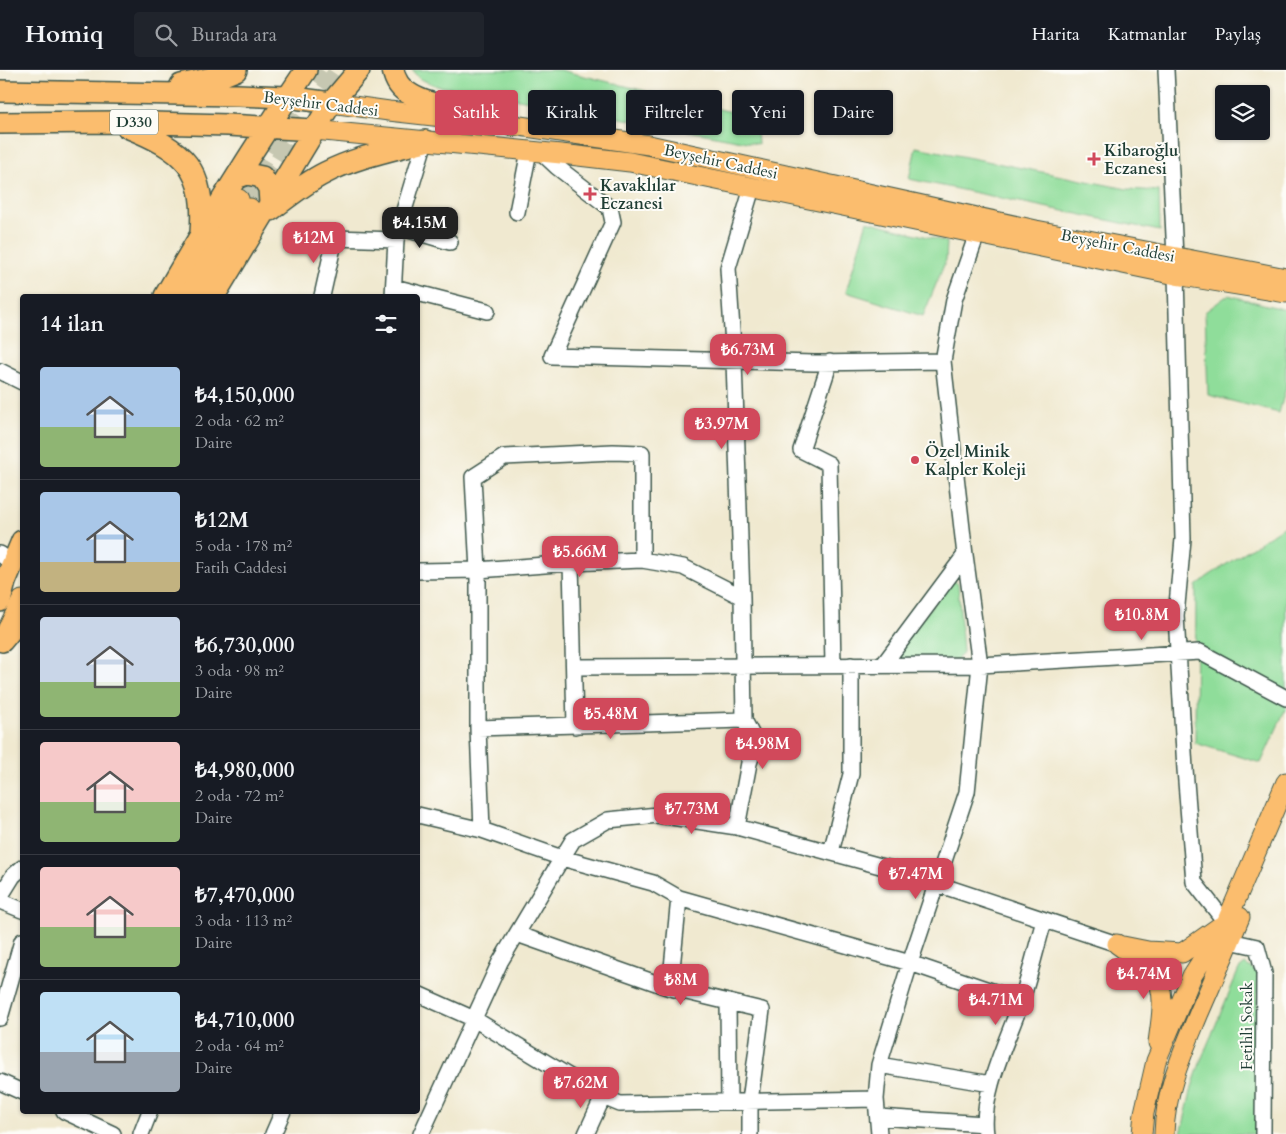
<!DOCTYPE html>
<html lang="tr">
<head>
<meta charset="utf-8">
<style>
  body { margin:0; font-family:Cardo,serif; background:#20242c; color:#f1f3f6; height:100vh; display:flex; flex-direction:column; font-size:19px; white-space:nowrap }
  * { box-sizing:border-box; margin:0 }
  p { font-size:16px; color:#9ea1a6 }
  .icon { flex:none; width:28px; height:28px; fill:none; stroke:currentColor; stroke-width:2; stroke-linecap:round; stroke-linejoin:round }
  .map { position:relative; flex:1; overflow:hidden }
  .side { position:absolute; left:20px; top:224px; width:400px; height:820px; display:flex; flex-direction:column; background:#171b24; border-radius:5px; box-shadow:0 1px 4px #0004 }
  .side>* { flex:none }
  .guide { position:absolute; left:435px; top:20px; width:475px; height:45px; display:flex; gap:10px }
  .buttons { position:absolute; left:1215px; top:15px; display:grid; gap:10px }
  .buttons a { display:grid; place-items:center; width:55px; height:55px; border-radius:5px; background:#171b24; box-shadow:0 1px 4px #0004; font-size:25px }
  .price { position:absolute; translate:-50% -42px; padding:0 11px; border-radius:10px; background:#d1495b; color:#fff; font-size:16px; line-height:32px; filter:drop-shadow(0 1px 2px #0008) }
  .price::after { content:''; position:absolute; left:50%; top:30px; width:15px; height:11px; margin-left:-8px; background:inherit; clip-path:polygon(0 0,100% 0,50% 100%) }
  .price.selected { background:#222; color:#fff }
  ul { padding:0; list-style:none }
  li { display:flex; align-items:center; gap:15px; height:125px; padding:0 20px }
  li+li { border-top:1px solid #363941 }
  li span { display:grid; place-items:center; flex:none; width:140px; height:100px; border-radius:5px; color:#555 }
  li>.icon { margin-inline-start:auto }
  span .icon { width:60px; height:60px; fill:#fffc; stroke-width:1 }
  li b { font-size:21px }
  h2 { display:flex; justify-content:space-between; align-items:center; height:60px; padding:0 20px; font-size:21px }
  .pill { padding:0 18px; border-radius:5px; background:#171b24; box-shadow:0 1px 4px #0004; font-size:18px; line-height:45px }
  .pill.selected { background:#d1495b; color:#fff }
  header { display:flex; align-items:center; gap:30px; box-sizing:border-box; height:70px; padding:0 25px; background:#171b24; border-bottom:1px solid #363941 }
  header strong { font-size:24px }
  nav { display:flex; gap:28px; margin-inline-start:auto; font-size:18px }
  .search { width:350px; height:45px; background:#20242c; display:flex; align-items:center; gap:12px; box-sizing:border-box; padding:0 18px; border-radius:5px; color:#9ea1a6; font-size:19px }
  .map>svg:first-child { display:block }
  .green { fill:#8fdd9a; stroke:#578d67 }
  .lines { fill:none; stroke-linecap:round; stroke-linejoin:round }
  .major-tunnel { stroke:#c6c7b1; stroke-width:19; stroke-dasharray:19 9; stroke-linecap:butt }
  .minor-casing { stroke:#3e574b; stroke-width:18 }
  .major-casing { stroke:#3e574b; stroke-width:21 }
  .highway-casing { stroke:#3e574b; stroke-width:24 }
  .minor { stroke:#fff; stroke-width:15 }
  .major { stroke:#fbbd6e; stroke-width:19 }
  .highway { stroke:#fbbd6e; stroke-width:21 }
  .poi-dot { fill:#d1495b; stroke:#fdfcf7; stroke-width:2 }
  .labels { text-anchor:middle; stroke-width:4; stroke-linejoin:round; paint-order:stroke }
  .shield { fill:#fdfcf7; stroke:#62766e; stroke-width:1 }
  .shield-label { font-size:15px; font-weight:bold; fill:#1f3d34 }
  .street-label { font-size:16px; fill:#1f3d34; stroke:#fdfcf7 }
  .poi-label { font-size:16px; font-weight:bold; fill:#1f3d34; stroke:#fdfcf7; text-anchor:start }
</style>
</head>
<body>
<header>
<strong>Homiq</strong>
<div class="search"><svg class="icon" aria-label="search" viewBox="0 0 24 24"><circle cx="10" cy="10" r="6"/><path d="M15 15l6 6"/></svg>Burada ara</div>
<nav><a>Harita</a><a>Katmanlar</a><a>Paylaş</a></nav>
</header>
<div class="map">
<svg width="1286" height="1064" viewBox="0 0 1286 1064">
  <rect width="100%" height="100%" fill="#fdfcf7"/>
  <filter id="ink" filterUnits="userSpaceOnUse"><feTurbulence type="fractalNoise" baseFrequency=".02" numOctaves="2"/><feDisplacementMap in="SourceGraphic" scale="10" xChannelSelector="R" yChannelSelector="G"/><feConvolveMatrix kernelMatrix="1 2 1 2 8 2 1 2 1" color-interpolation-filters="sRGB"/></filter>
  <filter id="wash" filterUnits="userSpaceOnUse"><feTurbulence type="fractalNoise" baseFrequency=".0096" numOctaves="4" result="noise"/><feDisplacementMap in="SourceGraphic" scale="20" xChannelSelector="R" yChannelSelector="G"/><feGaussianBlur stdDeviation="1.12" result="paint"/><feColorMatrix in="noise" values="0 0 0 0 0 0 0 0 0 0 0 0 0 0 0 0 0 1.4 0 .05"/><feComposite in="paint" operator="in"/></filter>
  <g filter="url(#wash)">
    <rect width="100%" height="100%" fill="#f0e9d0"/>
    <path class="green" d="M412 0H560L756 48 758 74 492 24 437 16 420 9Z
      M916 77 1127 119 1159 121 1160 161 909 109Z
      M867 151 947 172 946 190 923 246 846 222Z
      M1228 225 1286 240V318L1279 343 1208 325 1205 242Z
      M1286 455V638L1261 693 1195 673 1196 516 1207 507Z
      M952 509 958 514 963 582 957 590 901 589 897 581Z
      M1245 894 1258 903 1256 1064H1181L1192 1017 1201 990 1239 899Z"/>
  </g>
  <g filter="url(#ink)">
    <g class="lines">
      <path class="major-tunnel" d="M239 129 270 77 322 0
        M250 138 305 49 339 0"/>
      <g class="minor-casing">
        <path id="minor" d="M1166 0 1175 187
          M541 82 557 97 610 138 613 152 552 286 814 293 943 291
          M517 142 529 81
          M399 157 450 172
          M1176 205 1183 469 1176 546 1185 699 1194 812 1226 853
          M394 217 487 241
          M322 226 335 168 396 170
          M393 226 396 170 399 157 425 71
          M830 292 801 380 829 394 833 596
          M0 301 22 312
          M0 484 12 493
          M571 493 575 656
          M418 501 478 500 571 493 642 490 683 497 742 527
          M883 595 965 485 943 291 954 230 977 164
          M574 597 980 595 1200 582 1286 628
          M478 658 744 650
          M418 745 482 760 562 788 653 813 679 828 670 918
          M737 757 749 693 756 673 744 650 742 527 734 291 728 198 752 118
          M482 760 478 658V500L473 407 504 387 613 382 642 383V490
          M831 782 851 704V595
          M0 827 13 806 22 798
          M679 828 910 893 1021 931
          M0 831 22 840
          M517 864 670 918 762 940 750 1031V1064
          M1230 871 1257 877 1264 903 1263 1064
          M418 924 474 949 603 1027 620 1034 876 1029
          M728 932 729 1031
          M0 948 22 871
          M879 995 991 1014
          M0 1012 22 1022
          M64 1041 113 1064
          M878 1047 985 1054
          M141 1064 150 1041
          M273 1064 283 1041
          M421 1064 500 892 562 788 573 770 608 750 658 745 737 757 895 800 1117 874
          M586 1064 603 1027
          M879 1064 876 1029 879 995 910 893 967 722 980 595 965 485
          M986 1064C980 1023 1008 970 1021 932 1030 905 1036 878 1044 851"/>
      </g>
      <g class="major-casing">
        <path id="major" d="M331 33 389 41 513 55 649 75 1036 160 1286 208
          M314 60 561 84 630 92 1176 205 1286 223
          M183 226 239 129
          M198 226 250 138
          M7 560 22 530
          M1117 874C1129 883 1144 892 1154 904 1168 922 1160 953 1158 973
          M1123 876 1148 881 1182 883 1219 857
          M1142 1064 1144 1043 1156 991 1192 906 1226 853 1286 712
          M1164 1064C1165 1021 1183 982 1199 943 1213 911 1227 879 1240 847"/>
      </g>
      <g class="highway-casing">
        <path id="highway" d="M393 0C395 11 400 19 410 24 427 35 450 36 469 41 484 45 498 50 513 55
          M181 15 221 6 236 0
          M0 21 238 25 287 27 331 33
          M0 53 115 52 228 55 314 60
          M127 57C184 80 206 98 201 163
          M236 108 247 104 262 107 269 118 270 133
          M271 140C288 127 305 113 325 103 356 87 392 80 425 71
          M165 226C209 149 256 74 306 0
          M214 226 331 33 359 0
          M0 531 5 512 22 471
          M2 571 22 547"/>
      </g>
      <use href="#minor" class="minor"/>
      <use href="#major" class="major"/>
      <use href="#highway" class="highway"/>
    </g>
  </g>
  <g class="poi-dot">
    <path d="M1091.5 81.5h5v5h5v5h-5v5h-5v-5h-5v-5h5z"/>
    <path d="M587.5 116.5h5v5h5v5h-5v5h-5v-5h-5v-5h5z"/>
    <circle cx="915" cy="390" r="5"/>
  </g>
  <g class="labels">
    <rect class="shield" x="110" y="39.5" width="48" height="25" rx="4"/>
    <g class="shield-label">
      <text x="134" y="57">D330</text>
    </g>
    <g class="street-label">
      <text transform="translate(321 33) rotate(7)" y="6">Beyşehir Caddesi</text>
      <text transform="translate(721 91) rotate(12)" y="6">Beyşehir Caddesi</text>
      <text transform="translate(1118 175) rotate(11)" y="6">Beyşehir Caddesi</text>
      <text transform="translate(1246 956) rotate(-90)" y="6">Fetihli Sokak</text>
    </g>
    <g class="poi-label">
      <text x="1104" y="86">Kibaroğlu<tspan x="1104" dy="18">Eczanesi</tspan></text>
      <text x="600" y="121">Kavaklılar<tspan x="600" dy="18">Eczanesi</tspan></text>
      <text x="925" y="387">Özel Minik<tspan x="925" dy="18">Kalpler Koleji</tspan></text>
    </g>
  </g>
</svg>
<div class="buttons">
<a><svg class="icon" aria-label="layers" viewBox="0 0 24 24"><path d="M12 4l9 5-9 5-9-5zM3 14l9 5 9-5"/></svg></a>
</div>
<b class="price selected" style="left:420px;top:179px">₺4.15M</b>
<b class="price" style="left:314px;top:194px">₺12M</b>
<b class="price" style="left:748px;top:306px">₺6.73M</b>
<b class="price" style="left:722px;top:380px">₺3.97M</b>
<b class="price" style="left:580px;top:508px">₺5.66M</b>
<b class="price" style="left:1142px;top:571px">₺10.8M</b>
<b class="price" style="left:611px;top:670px">₺5.48M</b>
<b class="price" style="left:763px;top:700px">₺4.98M</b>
<b class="price" style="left:692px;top:765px">₺7.73M</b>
<b class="price" style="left:916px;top:830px">₺7.47M</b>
<b class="price" style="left:1144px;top:930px">₺4.74M</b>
<b class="price" style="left:681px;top:936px">₺8M</b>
<b class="price" style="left:996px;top:956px">₺4.71M</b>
<b class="price" style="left:581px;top:1039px">₺7.62M</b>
<div class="guide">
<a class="pill selected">Satılık</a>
<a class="pill">Kiralık</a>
<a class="pill">Filtreler</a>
<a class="pill">Yeni</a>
<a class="pill">Daire</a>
</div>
<section class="side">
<h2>14 ilan<svg class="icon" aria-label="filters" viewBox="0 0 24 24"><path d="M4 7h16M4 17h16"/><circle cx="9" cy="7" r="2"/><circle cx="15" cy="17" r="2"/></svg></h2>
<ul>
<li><span style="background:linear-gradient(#a9c7e8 60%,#8fb573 0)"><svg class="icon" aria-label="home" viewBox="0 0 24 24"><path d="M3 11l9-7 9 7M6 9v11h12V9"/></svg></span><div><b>₺4,150,000</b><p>2 oda · 62 m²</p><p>Daire</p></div></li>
<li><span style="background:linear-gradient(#a9c7e8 70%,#c2b280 0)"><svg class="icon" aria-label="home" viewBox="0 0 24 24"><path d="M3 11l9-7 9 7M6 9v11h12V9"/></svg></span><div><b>₺12M</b><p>5 oda · 178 m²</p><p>Fatih Caddesi</p></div></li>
<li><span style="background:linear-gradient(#c9d6e8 65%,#8fb573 0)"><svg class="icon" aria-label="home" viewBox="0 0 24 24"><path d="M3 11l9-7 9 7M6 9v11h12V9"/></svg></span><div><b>₺6,730,000</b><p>3 oda · 98 m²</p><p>Daire</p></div></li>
<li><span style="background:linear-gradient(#f6c9c9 60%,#8fb573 0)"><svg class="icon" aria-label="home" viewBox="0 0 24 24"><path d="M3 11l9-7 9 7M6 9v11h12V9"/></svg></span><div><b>₺4,980,000</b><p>2 oda · 72 m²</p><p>Daire</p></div></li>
<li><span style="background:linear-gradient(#f6c9c9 60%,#8fb573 0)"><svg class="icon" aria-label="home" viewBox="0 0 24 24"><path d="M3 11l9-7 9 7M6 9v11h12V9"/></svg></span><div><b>₺7,470,000</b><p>3 oda · 113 m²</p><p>Daire</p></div></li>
<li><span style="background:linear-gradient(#bfe0f5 60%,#9aa5b1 0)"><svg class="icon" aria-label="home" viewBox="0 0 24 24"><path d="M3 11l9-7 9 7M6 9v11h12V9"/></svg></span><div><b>₺4,710,000</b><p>2 oda · 64 m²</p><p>Daire</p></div></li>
</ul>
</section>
</div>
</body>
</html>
